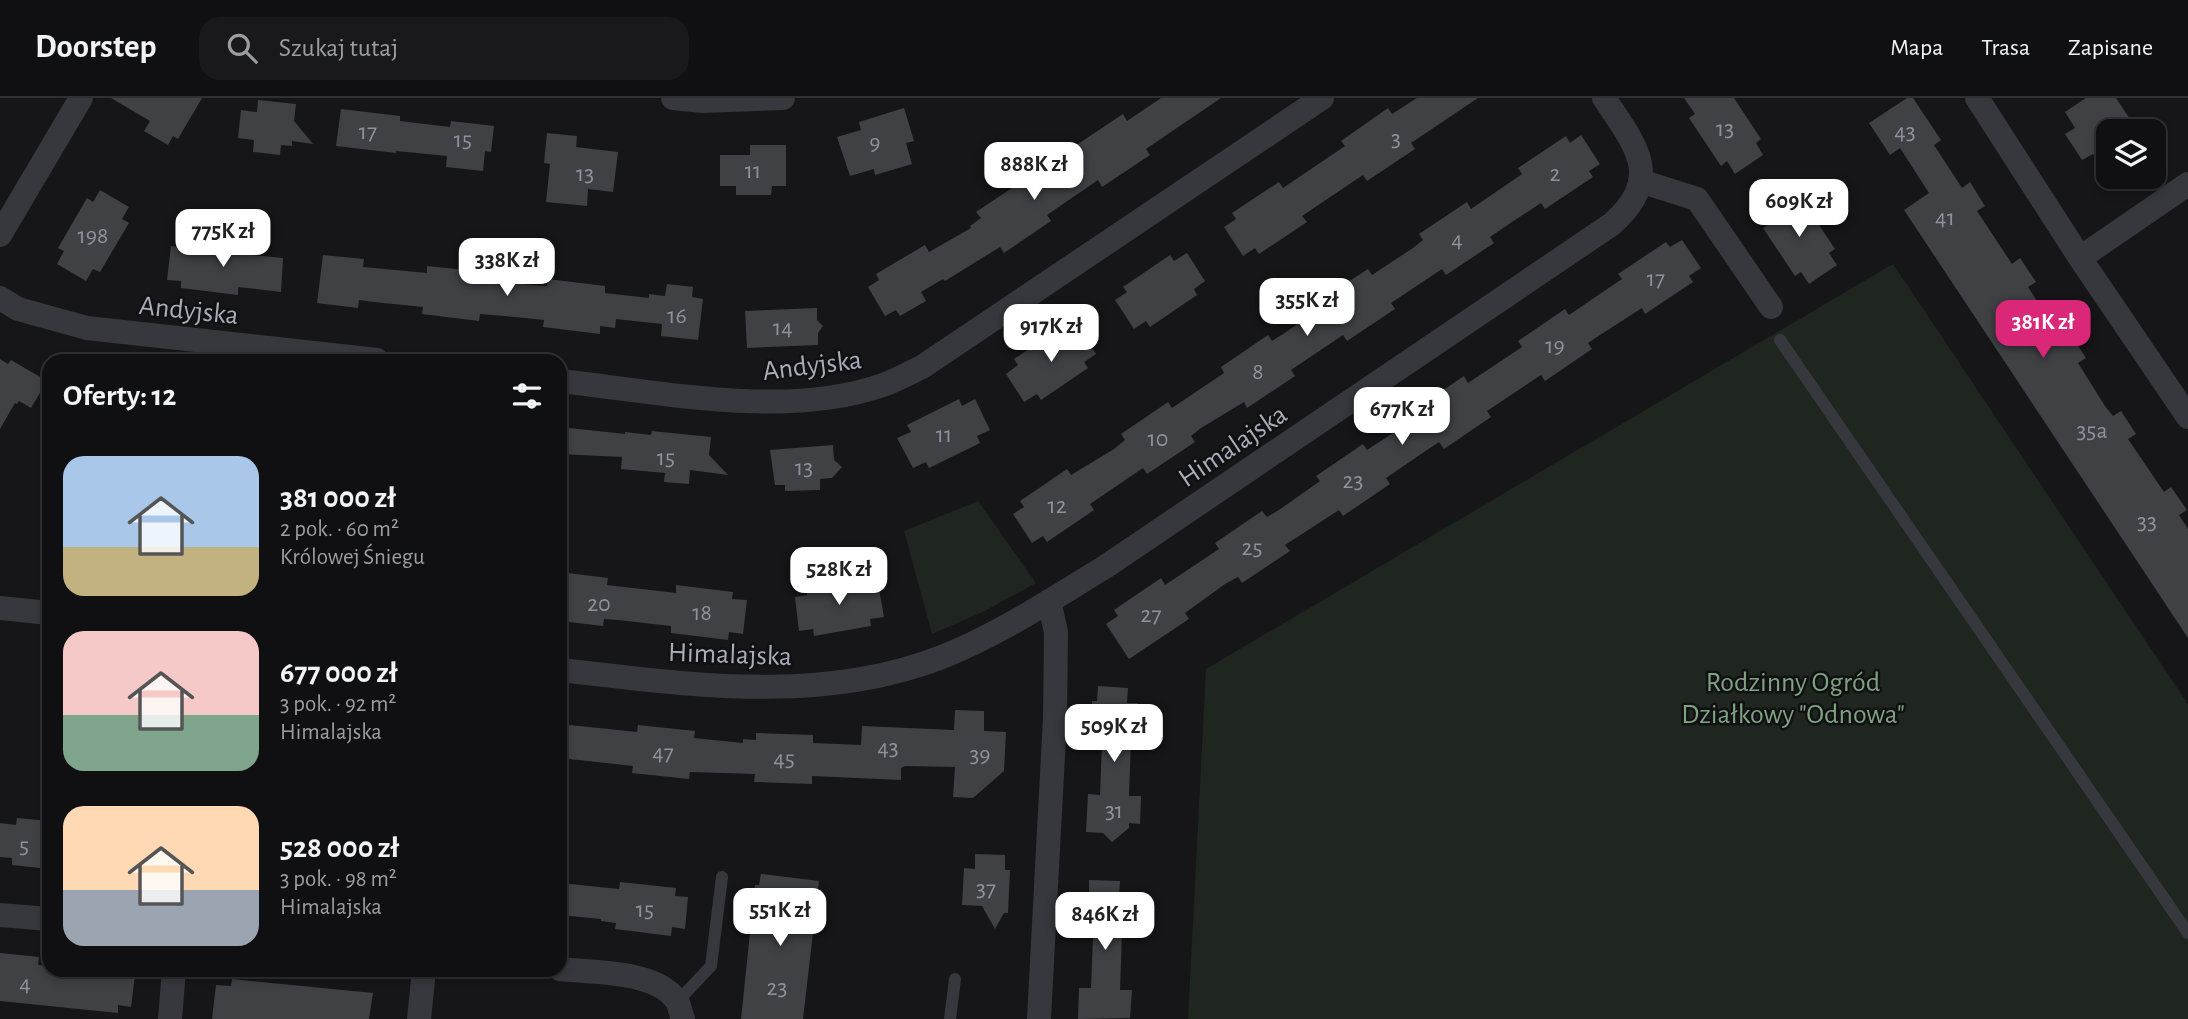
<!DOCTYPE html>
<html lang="pl">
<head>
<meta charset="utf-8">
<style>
  body { margin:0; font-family:"Alegreya Sans",sans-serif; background:#19191b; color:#f1f3f6; height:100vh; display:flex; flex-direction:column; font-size:26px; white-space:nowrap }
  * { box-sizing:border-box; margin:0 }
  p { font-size:23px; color:#9c9d9f }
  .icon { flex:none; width:38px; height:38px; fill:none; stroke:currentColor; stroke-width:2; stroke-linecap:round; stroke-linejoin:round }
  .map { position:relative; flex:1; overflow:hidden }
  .sheet { position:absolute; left:42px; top:256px; width:525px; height:623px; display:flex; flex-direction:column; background:#101012; border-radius:21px; box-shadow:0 4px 10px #0003,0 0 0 2px #303032 }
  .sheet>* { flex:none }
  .buttons { position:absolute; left:2096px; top:21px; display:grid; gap:14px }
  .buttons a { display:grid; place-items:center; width:70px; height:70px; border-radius:14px; background:#101012; box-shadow:0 4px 10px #0003,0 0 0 2px #303032; font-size:35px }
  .price { position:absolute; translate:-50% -60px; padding:0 16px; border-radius:14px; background:#fff; color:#222; font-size:23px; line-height:46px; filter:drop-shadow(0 2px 4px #0008) }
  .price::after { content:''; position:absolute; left:50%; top:42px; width:21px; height:16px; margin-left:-10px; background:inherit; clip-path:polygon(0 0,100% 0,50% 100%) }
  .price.current { background:#db2777; color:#fff }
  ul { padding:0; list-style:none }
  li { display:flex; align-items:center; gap:21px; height:175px; padding:0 21px }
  li span { display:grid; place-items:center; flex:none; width:196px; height:140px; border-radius:21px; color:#555 }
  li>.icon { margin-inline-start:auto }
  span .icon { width:84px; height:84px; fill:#fffc; stroke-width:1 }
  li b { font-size:30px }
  h2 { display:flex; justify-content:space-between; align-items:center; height:84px; padding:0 21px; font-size:30px }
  header { display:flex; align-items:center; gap:42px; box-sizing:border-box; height:98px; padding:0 35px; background:#101012; border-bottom:2px solid #303032 }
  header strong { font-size:33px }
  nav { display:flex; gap:38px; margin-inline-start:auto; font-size:24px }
  .search { width:490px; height:63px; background:#19191b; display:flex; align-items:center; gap:18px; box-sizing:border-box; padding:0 24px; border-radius:21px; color:#9c9d9f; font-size:26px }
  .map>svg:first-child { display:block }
  .green { fill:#1e261f }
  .building { fill:#404145 }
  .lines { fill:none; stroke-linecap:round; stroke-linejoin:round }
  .service { stroke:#37383d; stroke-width:12 }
  .minor { stroke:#37383d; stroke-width:24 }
  .labels { text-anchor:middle; stroke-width:5; stroke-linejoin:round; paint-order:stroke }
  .number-label { font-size:24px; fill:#8e929b }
  .street-label { font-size:28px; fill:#a8adb8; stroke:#111113 }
  .park-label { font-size:28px; fill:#7fa381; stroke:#111113 }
</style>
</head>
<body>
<header>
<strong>Doorstep</strong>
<div class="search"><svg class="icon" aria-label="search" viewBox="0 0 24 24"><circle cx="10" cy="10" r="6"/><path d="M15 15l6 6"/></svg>Szukaj tutaj</div>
<nav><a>Mapa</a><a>Trasa</a><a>Zapisane</a></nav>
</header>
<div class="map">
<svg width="2188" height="921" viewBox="0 0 2188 921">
  <rect width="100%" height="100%" fill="#161618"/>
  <path class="green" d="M1893 166 2188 606V921H1188L1206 571Z
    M978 403 1036 485 983 514 932 536 904 433Z"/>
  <path class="building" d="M111 0H202L178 41 173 38 168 47 144 33 150 23Z
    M1161 0H1221L1146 51 1150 57 1102 89 1098 82 1047 117 1051 123 1004 155 1000 149 945 183 943 181 921 194 926 203 900 218 896 212 885 218 868 189 879 182 876 176 925 147 929 154 971 130 970 128 981 120 976 114 1024 82 1028 89 1079 54 1075 48 1123 16 1127 23Z
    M1417 0H1478L1411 45 1415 51 1367 83 1363 77 1302 118 1307 124 1259 156 1255 150 1243 158 1224 129 1236 121 1232 115 1279 84 1283 90 1345 48 1341 43 1388 10 1392 16Z
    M1684 0H1734L1761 41 1756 45 1763 57 1735 76 1727 63 1721 68 1689 20 1695 16Z
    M1907 0H1913L1941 42 1934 47 1962 90 1970 84 1985 108 1977 113 2012 166 2020 160 2036 184 2028 189 2062 242 2071 237 2086 260 2078 265 2105 308 2113 318 2121 313 2136 336 2128 341 2164 394 2171 389 2187 412 2179 417 2188 431V540L1904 112 1929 95 1900 50 1890 57 1869 25Z
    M2086 0H2116L2138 33H2109V80L2093 56 2082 62 2065 36 2075 30 2065 14Z
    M258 2 296 6 294 23 313 46 292 43V48L281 47 280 57 253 54 254 42 238 40 241 12 257 14Z
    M904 10 914 43 906 45 912 66 875 77 874 71 850 78 837 39 861 32 859 24Z
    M341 11 400 18V23L450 29 451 23 494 28 491 54 485 53 483 73 446 69 447 58 396 53V55L336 48Z
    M547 35 577 38 576 49 618 54 613 94 588 91 587 108 546 104 550 66 544 65Z
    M1581 37 1600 66 1589 73 1593 79 1545 111 1541 105 1512 124 1490 139 1494 145 1446 177 1442 171 1391 205 1395 211 1347 243 1343 237 1291 272 1295 278 1247 310 1244 304 1201 330 1191 338 1195 344 1147 376 1143 370 1090 406 1094 412 1047 444 1043 438 1032 445 1013 416 1024 409 1020 403 1067 371 1071 377 1114 351 1125 342 1121 336 1168 304 1172 310 1224 275 1221 269 1268 237 1272 243 1283 236 1324 208 1320 202 1368 171 1372 177 1413 150 1423 142 1419 136 1467 104 1471 111 1522 76 1518 70 1566 38 1570 45Z
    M750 47H786V88H772L771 97H736V88H720V57H750Z
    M100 92 129 109 122 121 129 125 100 174 93 171 86 183 57 166 64 153 58 150 87 100 93 104Z
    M1789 95 1797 107 1803 103 1835 151 1829 155 1837 167 1809 186 1801 174 1795 178 1763 130 1769 126 1761 114Z
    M1682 142 1701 170 1689 178 1693 184 1645 216 1642 210 1600 237 1588 245 1592 251 1545 283 1541 277 1487 313 1491 319 1444 351 1439 344 1427 352 1386 380 1390 386 1343 418 1339 412 1285 447 1290 453 1242 485 1238 479 1225 486 1185 515 1189 521 1129 561 1106 526 1118 518 1114 512 1161 480 1165 487 1219 451 1215 445 1262 413 1267 419 1279 412 1320 383 1316 378 1363 346 1367 352 1408 325 1421 316 1417 310 1464 278 1468 285 1522 249 1518 243 1565 211 1569 217 1622 181 1618 176 1666 144 1670 149Z
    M186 143 243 149 242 156 283 160 281 194 238 189V197L181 190V183L167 182 171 148 186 150Z
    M1187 155 1205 183 1194 191 1197 197 1150 229 1146 223 1134 231 1115 202 1127 194 1123 189 1170 157 1174 163Z
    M323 157 364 161 363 169 427 175V168L484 174V182L533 187 547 188 548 181 605 188V195L649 200V196L665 198 667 186 693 189 692 199 703 201 698 242 661 238 662 226 616 221 615 230 600 228V236L543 229 544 222 515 219 480 216 479 223 422 216 423 209 374 204 359 202 358 210 317 205Z
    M817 210V222L823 228 818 235V247L747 250 745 213Z
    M1077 228 1096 256 1084 264 1088 270 1041 302 1037 296 1024 304 1006 276 1018 267 1014 261 1061 230 1065 236Z
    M0 261 8 266 11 262 47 283 31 310 19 303 17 306 15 305 0 331Z
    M959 301 962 308 975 301 990 332 977 338 980 345 929 370 926 364 913 370 897 340 911 334 907 327Z
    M560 329 625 336V334L651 337 652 333 711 339 709 357 728 377 690 372 689 386 664 384 665 375 621 371 622 359 560 356Z
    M833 347 834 362 842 369 832 380 820 381V392L785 393V387H775L770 352Z
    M560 474 608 480 607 487 676 495V487L733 494 732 501 747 502 743 536 729 534 728 542 671 535V528L618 522 604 521 603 528 560 523Z
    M863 481 864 488 878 485 884 519 870 521 871 528 814 538 813 531 799 533 795 499 807 497 806 490Z
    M1098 588 1128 590 1127 605H1138L1136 642H1131L1129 698H1141L1140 726 1129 725V730L1112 744 1103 735 1086 734 1088 696 1100 697 1102 647 1090 646 1092 603H1097Z
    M955 612 984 613V633L1006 634 1004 673 973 700 953 699 955 669 905 668 901 670V682L812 678V686L754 684 755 676 690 674 689 681 632 675 633 668 560 660V626L637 634 638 627 695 633 694 640 743 645V641L756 642V635L813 637V645L861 647 862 628 954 632Z
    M17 720 49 723V771L12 767V760L0 759V725L16 727Z
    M975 756 1005 757V772H1010L1008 815H1004L995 831 982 808 962 807 964 770 975 771Z
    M761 776 819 783 803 921H741L755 787H759Z
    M1089 782 1120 783 1119 798H1129L1128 835H1122L1120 892H1132L1130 920 1078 921 1079 890H1091L1093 840H1081L1084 796H1089Z
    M620 784 676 790 675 798 688 799 685 831 672 829 671 838 615 831 616 825 601 823V821L560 817V785L619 791Z
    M0 855 39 859 38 867 49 868V872H122V876L135 877 131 909 118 907V915L0 903Z
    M232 881 373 895 369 921H212L216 887 231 888Z"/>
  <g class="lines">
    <path class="service" d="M1780 242 2188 835
      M677 904 711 868 722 779
      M950 921 955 881"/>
    <path class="minor" d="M673 0 703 3 783 0
      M1977 0 2080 160 2188 319
      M1640 83 1697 101 1771 209
      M0 137 81 0
      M2080 160 2188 86
      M0 200 18 211 87 230 377 262
      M560 283C661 294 786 321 883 287 897 282 909 275 922 269L1322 0
      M0 510 49 515
      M560 572C687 586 819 607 942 559 1000 536 1052 501 1105 469L1612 126C1665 79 1635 47 1604 0
      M0 817 49 821
      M560 871C593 875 660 872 678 905 680 910 681 916 683 921
      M1039 920 1055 620 1056 534 1049 503
      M170 921 174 872
      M419 921 424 872"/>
  </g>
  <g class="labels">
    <g class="number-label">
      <text x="1725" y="38">13</text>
      <text x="368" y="41">17</text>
      <text x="1905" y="41">43</text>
      <text x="1396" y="48">3</text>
      <text x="463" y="49">15</text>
      <text x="875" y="52">9</text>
      <text x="753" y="80">11</text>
      <text x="585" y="83">13</text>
      <text x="1555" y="83">2</text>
      <text x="1945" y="127">41</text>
      <text x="93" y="145">198</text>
      <text x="1457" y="149">4</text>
      <text x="1656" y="188">17</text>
      <text x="677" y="225">16</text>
      <text x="783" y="237">14</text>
      <text x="1555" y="255">19</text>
      <text x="1258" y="281">8</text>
      <text x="2092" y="340">35a</text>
      <text x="944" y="344">11</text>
      <text x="1158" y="348">10</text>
      <text x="666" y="367">15</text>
      <text x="804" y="377">13</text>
      <text x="1353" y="390">23</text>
      <text x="1057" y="415">12</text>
      <text x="2147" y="431">33</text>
      <text x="1252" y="457">25</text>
      <text x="599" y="513">20</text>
      <text x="702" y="522">18</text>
      <text x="1151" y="524">27</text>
      <text x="888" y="657">43</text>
      <text x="663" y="662">47</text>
      <text x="980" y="664">39</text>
      <text x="784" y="668">45</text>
      <text x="1114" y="720">31</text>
      <text x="24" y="755">5</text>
      <text x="986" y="798">37</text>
      <text x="645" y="819">15</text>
      <text x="25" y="893">4</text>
      <text x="777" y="897">23</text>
    </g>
    <g class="street-label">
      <text transform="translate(189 211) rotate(6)" y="10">Andyjska</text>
      <text transform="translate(812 266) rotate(-7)" y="10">Andyjska</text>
      <text transform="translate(1232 347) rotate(-34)" y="10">Himalajska</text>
      <text transform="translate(730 555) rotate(2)" y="10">Himalajska</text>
    </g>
    <g class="park-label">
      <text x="1793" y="593">Rodzinny Ogród<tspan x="1793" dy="32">Działkowy "Odnowa"</tspan></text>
    </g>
  </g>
</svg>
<div class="buttons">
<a><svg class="icon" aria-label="layers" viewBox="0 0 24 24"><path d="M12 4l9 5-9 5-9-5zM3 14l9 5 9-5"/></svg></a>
</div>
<b class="price" style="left:1034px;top:104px">888K zł</b>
<b class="price" style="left:1799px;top:141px">609K zł</b>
<b class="price" style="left:223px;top:171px">775K zł</b>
<b class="price" style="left:507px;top:200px">338K zł</b>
<b class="price" style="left:1307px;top:240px">355K zł</b>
<b class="price current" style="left:2043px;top:262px">381K zł</b>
<b class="price" style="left:1051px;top:266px">917K zł</b>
<b class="price" style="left:1402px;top:349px">677K zł</b>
<b class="price" style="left:839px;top:509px">528K zł</b>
<b class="price" style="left:1114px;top:666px">509K zł</b>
<b class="price" style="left:780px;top:850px">551K zł</b>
<b class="price" style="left:1105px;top:854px">846K zł</b>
<section class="sheet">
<h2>Oferty: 12<svg class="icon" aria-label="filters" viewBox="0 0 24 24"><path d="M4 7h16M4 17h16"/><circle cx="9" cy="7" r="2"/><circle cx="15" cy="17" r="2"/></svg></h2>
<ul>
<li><span style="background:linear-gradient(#a9c7e8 65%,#c2b280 0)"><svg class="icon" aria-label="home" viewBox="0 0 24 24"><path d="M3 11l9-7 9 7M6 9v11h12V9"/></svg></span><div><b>381 000 zł</b><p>2 pok. · 60 m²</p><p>Królowej Śniegu</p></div></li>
<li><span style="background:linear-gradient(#f6c9c9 60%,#7fa58c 0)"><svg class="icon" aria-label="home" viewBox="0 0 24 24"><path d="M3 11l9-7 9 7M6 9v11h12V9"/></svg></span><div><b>677 000 zł</b><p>3 pok. · 92 m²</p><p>Himalajska</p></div></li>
<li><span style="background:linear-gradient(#ffd9b3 60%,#9aa5b1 0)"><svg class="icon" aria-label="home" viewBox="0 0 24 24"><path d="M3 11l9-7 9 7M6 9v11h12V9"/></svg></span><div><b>528 000 zł</b><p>3 pok. · 98 m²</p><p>Himalajska</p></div></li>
</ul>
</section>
</div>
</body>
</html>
